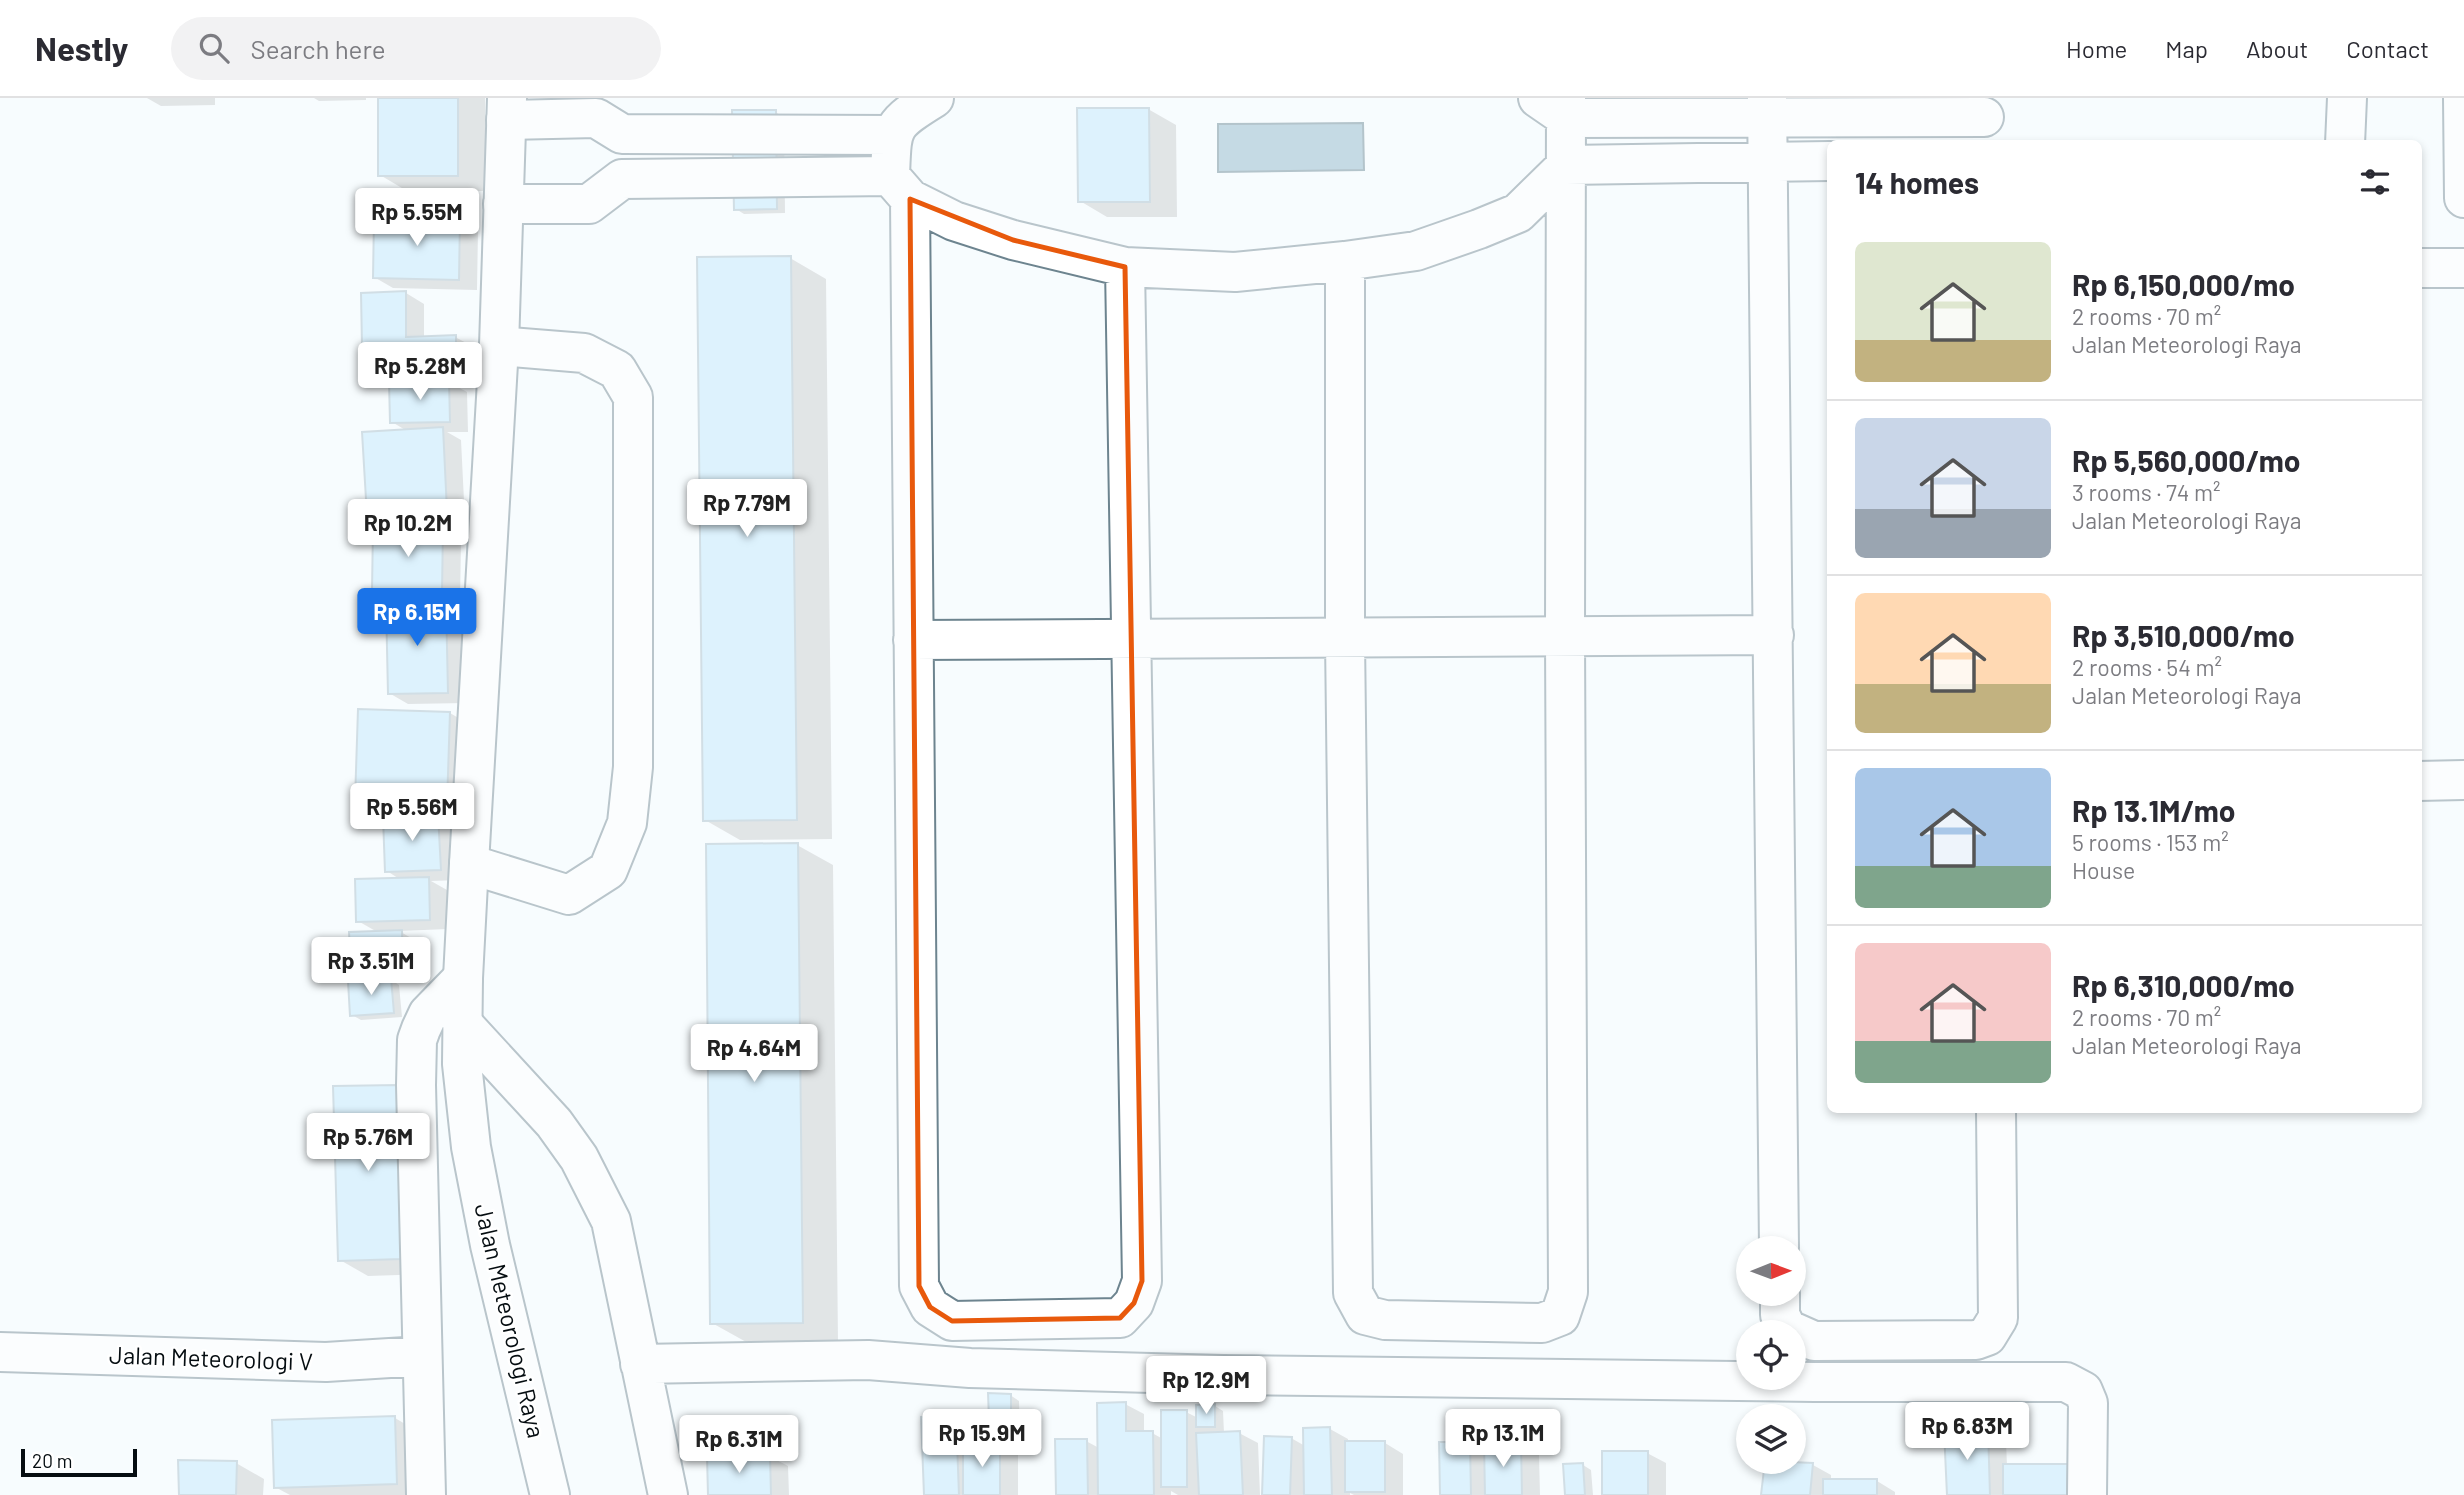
<!DOCTYPE html>
<html lang="en">
<head>
<meta charset="utf-8">
<style>
  body { margin:0; font-family:Barlow,sans-serif; background:#f2f2f3; color:#2b2b33; height:100vh; display:flex; flex-direction:column; font-size:26px; white-space:nowrap }
  * { box-sizing:border-box; margin:0 }
  p { font-size:23px; color:#7c7c81 }
  .icon { flex:none; width:38px; height:38px; fill:none; stroke:currentColor; stroke-width:2; stroke-linecap:round; stroke-linejoin:round }
  .map { position:relative; flex:1; overflow:hidden }
  .sheet { position:absolute; left:1827px; top:42px; width:595px; height:973px; display:flex; flex-direction:column; background:#fff; border-radius:10px; box-shadow:0 4px 10px #0003 }
  .sheet>* { flex:none }
  .needle { width:46px; rotate:89deg }
  .fabs { position:absolute; left:1736px; top:1138px; display:grid; gap:14px }
  .fabs a { display:grid; place-items:center; width:70px; height:70px; border-radius:50%; background:#fff; box-shadow:0 4px 10px #0003; font-size:35px }
  .scale { position:absolute; left:21px; bottom:18px; width:116px; box-sizing:border-box; padding-left:7px; border:4px solid #050d11; border-top:0; font-size:19px; line-height:24px; white-space:nowrap; color:#050d11; -webkit-text-stroke:5px #fff; paint-order:stroke }
  .price { position:absolute; translate:-50% -60px; padding:0 16px; border-radius:7px; background:#fff; color:#222; font-size:23px; line-height:46px; filter:drop-shadow(0 2px 4px #0008) }
  .price::after { content:''; position:absolute; left:50%; top:42px; width:21px; height:16px; margin-left:-10px; background:inherit; clip-path:polygon(0 0,100% 0,50% 100%) }
  .price.selected { background:#1a73e8; color:#fff }
  ul { padding:0; list-style:none }
  li { display:flex; align-items:center; gap:21px; height:175px; padding:0 28px }
  li+li { border-top:2px solid #e1e1e2 }
  li span { display:grid; place-items:center; flex:none; width:196px; height:140px; border-radius:10px; color:#555 }
  li>.icon { margin-inline-start:auto }
  span .icon { width:84px; height:84px; fill:#fffc; stroke-width:1 }
  li b { font-size:30px }
  h2 { display:flex; justify-content:space-between; align-items:center; height:84px; padding:0 28px; font-size:30px }
  header { display:flex; align-items:center; gap:42px; box-sizing:border-box; height:98px; padding:0 35px; background:#fff; border-bottom:2px solid #e1e1e2 }
  header strong { font-size:33px }
  nav { display:flex; gap:38px; margin-inline-start:auto; font-size:24px }
  .search { width:490px; height:63px; background:#f2f2f3; display:flex; align-items:center; gap:18px; box-sizing:border-box; padding:0 24px; border-radius:38px; color:#7c7c81; font-size:26px }
  .map>svg:first-child { display:block }
  .water { fill:#88b1c5; stroke:#61808f; stroke-width:2 }
  .shadow { fill:#0003 }
  .building { fill:#bce7fc; stroke:#a3bbc7; stroke-width:2 }
  .lines { fill:none; stroke-linecap:round; stroke-linejoin:round }
  .minor-casing { stroke:#6d848f; stroke-width:42 }
  .major-casing { stroke:#6d848f; stroke-width:42 }
  .minor { stroke:#fff; stroke-width:38 }
  .major { stroke:#fff; stroke-width:38 }
  .marked { fill:none; stroke:#e8590c; stroke-width:5; stroke-linejoin:round }
  .labels { text-anchor:middle; stroke-width:5; stroke-linejoin:round; paint-order:stroke }
  .street-label { font-size:24px; fill:#050d11; stroke:#fff }
</style>
</head>
<body>
<header>
<strong>Nestly</strong>
<div class="search"><svg class="icon" aria-label="search" viewBox="0 0 24 24"><circle cx="10" cy="10" r="6"/><path d="M15 15l6 6"/></svg>Search here</div>
<nav><a>Home</a><a>Map</a><a>About</a><a>Contact</a></nav>
</header>
<div class="map">
<svg width="2464" height="1397" viewBox="0 0 2464 1397">
  <rect width="100%" height="100%" fill="#f7fcfe"/>
  <path class="water" d="M1363 25 1364 72 1218 74V26Z"/>
  <path class="shadow" d="M147 0H215V7L161 8Z
    M314 0H366V2L319 3Z
    M380 0H485V93H407L380 77Z
    M1148 11 1176 27 1177 119H1107L1080 103Z
    M775 14 784 19 785 115 744 116 736 111Z
    M460 121 478 132 477 192 393 190 374 179Z
    M790 160 826 181 832 741 740 742 705 722Z
    M406 195 424 206V240L455 239 474 249V287H454L467 294 468 334H447L461 342 465 423 387 427 369 417 407 333 392 324 397 285 379 275 381 257 363 247Z
    M443 431 461 442 460 504 443 503 464 516 466 605 408 606 389 595 397 506 374 492Z
    M450 615 477 631 474 721 441 720 456 729 459 782 431 783 447 792 448 831 399 833 420 845 421 882 393 883 399 887 402 919 361 922 352 917 370 883 352 873 379 835 358 823 401 782 387 773 384 718 357 702Z
    M797 747 833 767 838 1244 748 1245 712 1225Z
    M397 988 429 1176 368 1178 340 1162Z
    M1010 1297 1019 1303 1020 1336 1010 1337 1011 1347H1000L1018 1357V1397H926L955 1319 966 1325 990 1322Z
    M1125 1306 1144 1316V1335H1152L1163 1341 1186 1314 1198 1320 1215 1308 1223 1313 1224 1335H1239L1258 1345 1260 1397H1178L1171 1393V1397H1058L1086 1343 1099 1350Z
    M395 1320 422 1336 424 1397H290L275 1389Z
    M1330 1331 1348 1341V1345H1385L1403 1356V1397H1354L1350 1395V1397H1264L1291 1340 1305 1348Z
    M1988 1332 2006 1343 2007 1368H2067L2086 1379 2085 1397H1948Z
    M1469 1346 1486 1355 1521 1347 1539 1357 1540 1397H1442Z
    M1647 1355 1666 1365V1397H1604Z
    M769 1358 788 1368 789 1397H710Z
    M1767 1363 1813 1367 1831 1377V1383H1877L1895 1394V1397H1763Z
    M236 1365 264 1381 263 1397H181Z
    M1583 1367 1591 1372 1593 1397H1567Z"/>
  <path class="building" d="M378 0H458V78H378Z
    M1077 10H1149L1150 104H1078Z
    M732 12H776L777 111 734 112Z
    M374 119 460 120 459 182 373 180Z
    M791 158 797 722 703 723 697 159Z
    M406 193V239L456 237V278L377 276 380 249 362 248 361 195Z
    M449 282 450 324 390 325 389 283Z
    M443 329 447 413 367 418 362 334Z
    M373 429H443L442 494 372 493Z
    M446 503 448 595 388 596 386 504Z
    M358 611 450 614 447 707 355 703Z
    M438 716 441 772 385 774 383 719Z
    M798 745 803 1225 710 1226 706 746Z
    M429 779 430 822 356 824 355 781Z
    M402 832 403 872 351 874 349 834Z
    M391 880 394 915 350 918 348 883Z
    M398 987 402 1161 338 1163 333 988Z
    M988 1295 1011 1296V1332L1002 1333 1003 1343 965 1342 964 1320 989 1321Z
    M1126 1304V1333H1153L1154 1397H1098L1097 1305Z
    M1215 1306V1329H1196V1307Z
    M1161 1312H1187V1389H1161Z
    M956 1317 959 1397H924L921 1319Z
    M395 1318 397 1386 274 1390 272 1322Z
    M1330 1329 1332 1397H1304L1303 1330Z
    M1988 1330 1990 1397H1947L1944 1332Z
    M1240 1333 1243 1397H1199L1196 1335Z
    M1264 1338 1292 1339 1290 1397H1262Z
    M1055 1341H1087L1088 1397H1056Z
    M1345 1343H1385V1394H1345Z
    M1439 1344H1470L1471 1397H1440Z
    M963 1345H1000V1397H963Z
    M1484 1345H1521L1522 1397H1485Z
    M1602 1353H1648V1397H1602Z
    M770 1356 771 1397H708L707 1358Z
    M178 1362 237 1363 236 1397H179Z
    M1765 1363 1813 1365 1810 1397H1761Z
    M1583 1365 1585 1397H1565L1563 1366Z
    M2003 1366H2068L2067 1397H2003Z
    M1823 1381H1877V1397H1823Z"/>
  <g class="lines">
    <g class="minor-casing">
      <path id="minor" d="M934 0C890 27 892 28 890 78L910 101 954 123 1013 142 1125 169 1235 174 1345 163 1416 153 1479 131 1518 115 1567 67 1830 63
        M1538 0 1567 20 1984 19
        M1767 0 1779 1150
        M2463 0 2464 100
        M506 22 596 20 622 36 892 37
        M2345 46 2347 0
        M910 101 919 1188 930 1209 952 1223 1120 1220 1134 1205 1142 1183 1125 169
        M503 106H589L622 81 890 78
        M1345 163V541L1353 1195 1365 1217 1385 1222 1542 1225 1560 1218 1568 1194 1565 539 1566 0
        M2418 170H2464
        M913 542 1774 537
        M2418 683 2464 682
        M469 766 569 797 608 772 627 725 633 669V299L617 272 584 255 499 248
        M462 925 554 1025 579 1060 611 1123 668 1397
        M1780 1195V1217L1787 1231 1814 1243 1976 1242 1987 1238 1998 1220 1996 1012
        M0 1254 326 1264 422 1258
        M640 1266 868 1262 970 1270 1223 1277 1815 1284H2066L2083 1293 2088 1305 2087 1397
        M426 1397 416 987 417 942 421 931 428 916 463 880"/>
    </g>
    <g class="major-casing">
      <path id="major" d="M507 0 499 248 469 766 463 880 462 966 471 1049 490 1147 550 1397"/>
    </g>
    <use href="#minor" class="minor"/>
    <use href="#major" class="major"/>
  </g>
  <path d="M0 0H2464V1397H0ZM910 101 1013 142 1125 169 1142 1183 1134 1205 1120 1220 952 1223 930 1209 919 1188Z" fill="#f7fcfe" fill-opacity=".55" fill-rule="evenodd"/>
  <path class="marked" d="M910 101 1013 142 1125 169 1142 1183 1134 1205 1120 1220 952 1223 930 1209 919 1188Z"/>
  <g class="labels">
    <g class="street-label">
      <text transform="translate(509 1223) rotate(77)" y="8">Jalan Meteorologi Raya</text>
      <text transform="translate(211 1261) rotate(2)" y="8">Jalan Meteorologi V</text>
    </g>
  </g>
</svg>
<div class="fabs">
<a><svg class="needle" viewBox="-14 -14 28 28"><path d="M0-13l5 13h-10z" fill="#e53935"/><path d="M0 13l5-13h-10z" fill="#7c7c81"/></svg></a>
<a><svg class="icon" aria-label="locate" viewBox="0 0 24 24"><circle cx="12" cy="12" r="6"/><path d="M12 2v4M12 18v4M2 12h4M18 12h4"/></svg></a>
<a><svg class="icon" aria-label="layers" viewBox="0 0 24 24"><path d="M12 4l9 5-9 5-9-5zM3 14l9 5 9-5"/></svg></a>
</div>
<div class="scale">20 m</div>
<b class="price" style="left:417px;top:150px">Rp 5.55M</b>
<b class="price" style="left:420px;top:304px">Rp 5.28M</b>
<b class="price" style="left:747px;top:441px">Rp 7.79M</b>
<b class="price" style="left:408px;top:461px">Rp 10.2M</b>
<b class="price selected" style="left:417px;top:550px">Rp 6.15M</b>
<b class="price" style="left:412px;top:745px">Rp 5.56M</b>
<b class="price" style="left:371px;top:899px">Rp 3.51M</b>
<b class="price" style="left:754px;top:986px">Rp 4.64M</b>
<b class="price" style="left:368px;top:1075px">Rp 5.76M</b>
<b class="price" style="left:1206px;top:1318px">Rp 12.9M</b>
<b class="price" style="left:1967px;top:1364px">Rp 6.83M</b>
<b class="price" style="left:982px;top:1371px">Rp 15.9M</b>
<b class="price" style="left:1503px;top:1371px">Rp 13.1M</b>
<b class="price" style="left:739px;top:1377px">Rp 6.31M</b>
<section class="sheet">
<h2>14 homes<svg class="icon" aria-label="filters" viewBox="0 0 24 24"><path d="M4 7h16M4 17h16"/><circle cx="9" cy="7" r="2"/><circle cx="15" cy="17" r="2"/></svg></h2>
<ul>
<li><span style="background:linear-gradient(#dfe7d0 70%,#c2b280 0)"><svg class="icon" aria-label="home" viewBox="0 0 24 24"><path d="M3 11l9-7 9 7M6 9v11h12V9"/></svg></span><div><b>Rp 6,150,000/mo</b><p>2 rooms · 70 m²</p><p>Jalan Meteorologi Raya</p></div></li>
<li><span style="background:linear-gradient(#c9d6e8 65%,#9aa5b1 0)"><svg class="icon" aria-label="home" viewBox="0 0 24 24"><path d="M3 11l9-7 9 7M6 9v11h12V9"/></svg></span><div><b>Rp 5,560,000/mo</b><p>3 rooms · 74 m²</p><p>Jalan Meteorologi Raya</p></div></li>
<li><span style="background:linear-gradient(#ffd9b3 65%,#c2b280 0)"><svg class="icon" aria-label="home" viewBox="0 0 24 24"><path d="M3 11l9-7 9 7M6 9v11h12V9"/></svg></span><div><b>Rp 3,510,000/mo</b><p>2 rooms · 54 m²</p><p>Jalan Meteorologi Raya</p></div></li>
<li><span style="background:linear-gradient(#a9c7e8 70%,#7fa58c 0)"><svg class="icon" aria-label="home" viewBox="0 0 24 24"><path d="M3 11l9-7 9 7M6 9v11h12V9"/></svg></span><div><b>Rp 13.1M/mo</b><p>5 rooms · 153 m²</p><p>House</p></div></li>
<li><span style="background:linear-gradient(#f6c9c9 70%,#7fa58c 0)"><svg class="icon" aria-label="home" viewBox="0 0 24 24"><path d="M3 11l9-7 9 7M6 9v11h12V9"/></svg></span><div><b>Rp 6,310,000/mo</b><p>2 rooms · 70 m²</p><p>Jalan Meteorologi Raya</p></div></li>
</ul>
</section>
</div>
</body>
</html>
